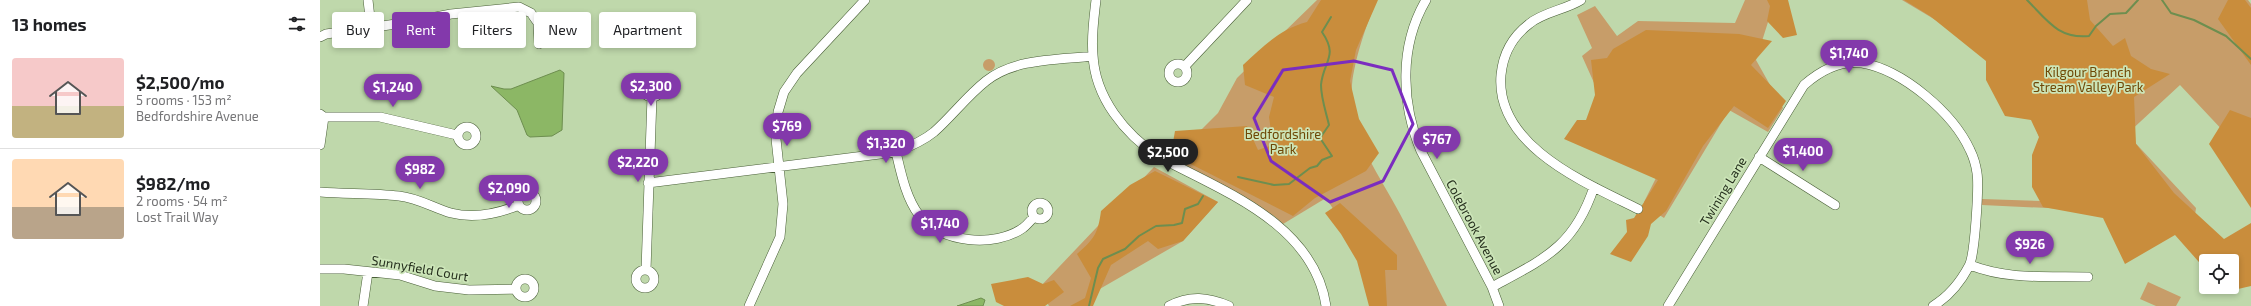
<!DOCTYPE html>
<html lang="en">
<head>
<meta charset="utf-8">
<style>
  body { margin:0; font-family:"Exo 2",sans-serif; background:#f2f2f2; color:#202124; height:100vh; display:flex; flex-direction:column; font-size:15px; white-space:nowrap }
  * { box-sizing:border-box; margin:0 }
  p { font-size:13px; color:#757577 }
  .icon { flex:none; width:22px; height:22px; fill:none; stroke:currentColor; stroke-width:2; stroke-linecap:round; stroke-linejoin:round }
  .map { position:relative; flex:1; overflow:hidden }
  .sheet { display:flex; flex-direction:column; background:#fff; width:320px }
  .sheet>* { flex:none }
  .guide { position:absolute; left:12px; top:12px; width:380px; height:36px; display:flex; gap:8px }
  .controls { position:absolute; left:1879px; top:254px; display:grid; gap:8px }
  .controls a { display:grid; place-items:center; width:40px; height:40px; border-radius:4px; background:#fff; box-shadow:0 2px 6px #0003; font-size:20px }
  .price { position:absolute; translate:-50% -34px; padding:0 9px; border-radius:14px; background:#8339ab; color:#fff; font-size:13px; line-height:26px; filter:drop-shadow(0 1px 2px #0008) }
  .price::after { content:''; position:absolute; left:50%; top:24px; width:12px; height:9px; margin-left:-6px; background:inherit; clip-path:polygon(0 0,100% 0,50% 100%) }
  .price.selected { background:#222; color:#fff }
  ul { padding:0; list-style:none }
  li { display:flex; align-items:center; gap:12px; height:100px; padding:0 12px }
  li+li { border-top:1px solid #e0e0e0 }
  li span { display:grid; place-items:center; flex:none; width:112px; height:80px; border-radius:4px; color:#555 }
  li>.icon { margin-inline-start:auto }
  span .icon { width:48px; height:48px; fill:#fffc; stroke-width:1 }
  li b { font-size:17px }
  h2 { display:flex; justify-content:space-between; align-items:center; height:48px; padding:0 12px; font-size:17px }
  .tag { padding:0 14px; border-radius:4px; background:#fff; box-shadow:0 2px 6px #0003; font-size:14px; line-height:36px }
  .tag.selected { background:#8339ab; color:#fff }
  main { display:flex; flex:1; min-height:0 }
  .map>svg:first-child { display:block }
  .green { fill:#c79d69 }
  .forest { fill:#c98d3c }
  .water { fill:#8cb765; stroke:#6d8e4f }
  .lines { fill:none; stroke-linecap:round; stroke-linejoin:round }
  .stream { stroke:#6d8e4f; stroke-width:2 }
  .minor-casing { stroke:#485e36; stroke-width:10 }
  .minor { stroke:#fff; stroke-width:9 }
  .marked { fill:none; stroke:#7b2cbf; stroke-width:3; stroke-linejoin:round }
  .labels { text-anchor:middle; stroke-width:3.5; stroke-linejoin:round; paint-order:stroke }
  .park-label { font-size:13px; fill:#6e4705; stroke:#cce5b8 }
  .street-label { font-size:13px; fill:#252f1d; stroke:#cce5b8 }
</style>
</head>
<body>
<main>
<section class="sheet">
<h2>13 homes<svg class="icon" aria-label="filters" viewBox="0 0 24 24"><path d="M4 7h16M4 17h16"/><circle cx="9" cy="7" r="2"/><circle cx="15" cy="17" r="2"/></svg></h2>
<ul>
<li><span style="background:linear-gradient(#f6c9c9 60%,#c2b280 0)"><svg class="icon" aria-label="home" viewBox="0 0 24 24"><path d="M3 11l9-7 9 7M6 9v11h12V9"/></svg></span><div><b>$2,500/mo</b><p>5 rooms · 153 m²</p><p>Bedfordshire Avenue</p></div></li>
<li><span style="background:linear-gradient(#ffd9b3 60%,#b9a48a 0)"><svg class="icon" aria-label="home" viewBox="0 0 24 24"><path d="M3 11l9-7 9 7M6 9v11h12V9"/></svg></span><div><b>$982/mo</b><p>2 rooms · 54 m²</p><p>Lost Trail Way</p></div></li>
</ul>
</section>
<div class="map">
<svg width="1931" height="306" viewBox="0 0 1931 306">
  <rect width="100%" height="100%" fill="#bfd8ab"/>
  <path class="green" d="M997 0H1057C1047 22 1034 61 1032 85 1026 132 1059 174 1080 214 1096 244 1111 275 1127 306H1056L1023 224 1006 198 963 224 954 216 856 161 867 144 898 113 917 78Z
    M1425 0H1455L1436 60 1463 108 1448 132 1409 110 1344 218 1330 209 1332 206 1324 202 1341 168 1279 94 1262 56 1272 48 1257 15 1275 6 1297 36 1318 21 1415 23Z
    M1582 0H1725L1767 4V0H1928L1931 4V154L1922 151 1860 85 1807 134 1876 208 1875 215 1662 205V199L1722 201V145L1701 87 1629 28Z
    M663 65a6 6 0 1 1 12 0a6 6 0 1 1-12 0Z
    M834 167 898 202 863 241 771 294 767 306H729L719 288Z
    M1828 282 1861 297 1856 306H1836L1820 299Z"/>
  <path class="forest" d="M1001 0H1058L1036 50 1030 81 1039 119 1059 153 1046 171 995 198 973 216 851 154 855 131 927 126 938 150 953 145 949 117 954 97 925 85 923 65C944 46 960 29 987 22Z
    M1447 0H1468L1477 35 1463 38 1447 21 1450 6Z
    M1584 0H1767L1770 20 1793 46 1805 38 1811 56 1831 69 1850 74 1814 97 1816 144 1854 193 1904 239 1931 223V286L1905 292 1900 287H1912V261H1886V270L1855 235 1805 264 1783 218 1723 207 1712 187V155L1719 137 1711 120 1685 116 1666 80V61L1610 16Z
    M1908 0H1925L1931 8V65L1898 19Z
    M1326 30 1419 34 1452 41 1431 65 1466 101 1448 128 1414 106 1383 146 1346 211 1331 224 1328 236 1311 262 1290 254 1307 232 1306 220 1314 218 1338 180 1244 139 1257 120H1266L1275 95 1271 60 1287 58 1293 49Z
    M1910 110 1931 118V208L1889 144Z
    M835 171 898 202 863 241 838 249 828 241 791 265 773 306H750L765 298 771 278 757 254C774 239 778 234 781 211L810 185Z
    M1020 203 1077 255V270H1065L1067 306H1049L1037 261 1021 234 1005 213Z
    M708 277 723 284 734 280 744 292 725 306H684L676 302 671 284Z"/>
  <path class="water" d="M240 70 244 73 242 130 232 136 210 137 207 135 197 110 171 86 184 89H191Z
    M661 298 665 300 663 306H637Z"/>
  <g class="lines">
    <path class="stream" d="M1707 0C1727 20 1738 39 1769 36L1776 26 1790 14 1806 13 1818 0
      M1842 0 1851 13 1874 20 1906 36 1931 59
      M918 177 954 185 969 184 990 168 997 166 1002 160 1012 156 1000 138 1009 125C1006 112 1001 98 1001 85 1003 61 1019 57 1002 32L1011 17
      M769 306 778 268 783 259 805 249 819 236 836 226 854 225 862 223 865 209 878 204 883 196"/>
    <g class="minor-casing">
      <path id="minor" d="M48 0 51 27
        M776 0C774 18 771 37 773 55 775 98 805 134 839 157 903 191 994 224 1006 306
        M1106 0C1079 46 1081 103 1101 151L1172 287 1179 306
        M1261 0C1245 10 1223 12 1209 24 1192 37 1183 54 1181 75 1175 146 1266 183 1318 209
        M0 37 6 34 90 22 131 14 199 7 211 13 218 23 219 44
        M849 73a9 9 0 1 1 18 0a9 9 0 1 1-18 0Z
        M865 66 927 0
        M323 88a9 9 0 1 1 18 0a9 9 0 1 1-18 0Z
        M0 114 4 117H60L137 135
        M138 136a9 9 0 1 1 18 0a9 9 0 1 1-18 0Z
        M0 145 4 117
        M576 152C581 173 586 198 599 215 620 243 675 248 703 228 707 225 710 221 714 217
        M1439 157 1515 205
        M328 183 576 152C589 147 603 141 614 132 632 116 647 96 666 81 695 58 738 60 773 56
        M0 192C26 194 53 193 79 196 98 198 114 208 131 213 155 219 177 214 199 205
        M198 201a9 9 0 1 1 18 0a9 9 0 1 1-18 0Z
        M712 211a8 8 0 1 1 16 0a8 8 0 1 1-16 0Z
        M1650 265C1688 280 1727 276 1768 277
        M0 269H24L80 275 115 286 149 290 196 289
        M316 279a9 9 0 1 1 18 0a9 9 0 1 1-18 0Z
        M326 270 332 97
        M196 288a9 9 0 1 1 18 0a9 9 0 1 1-18 0Z
        M1172 287C1224 259 1254 247 1274 187
        M43 306 48 272
        M429 306 460 237 463 204 456 139 458 112 464 92 477 73 545 0
        M849 306C870 295 888 297 909 306
        M1348 306 1484 85C1500 71 1520 60 1542 63 1583 70 1633 113 1650 150 1653 156 1656 166 1657 173 1659 186 1655 255 1649 266 1641 281 1628 297 1613 306"/>
    </g>
    <use href="#minor" class="minor"/>
  </g>
  <path class="marked" d="M1034 61 1072 70 1093 124 1063 181 1010 202 951 161 934 118 963 70Z"/>
  <g class="labels">
    <g class="park-label">
      <text x="1768" y="77">Kilgour Branch<tspan x="1768" dy="15">Stream Valley Park</tspan></text>
      <text x="963" y="139">Bedfordshire<tspan x="963" dy="15">Park</tspan></text>
    </g>
    <g class="street-label">
      <text transform="translate(1403 191) rotate(-59)" y="5">Twining Lane</text>
      <text transform="translate(1155 227) rotate(62)" y="5">Colebrook Avenue</text>
      <text transform="translate(100 268) rotate(10)" y="5">Sunnyfield Court</text>
    </g>
  </g>
</svg>
<div class="controls">
<a><svg class="icon" aria-label="locate" viewBox="0 0 24 24"><circle cx="12" cy="12" r="6"/><path d="M12 2v4M12 18v4M2 12h4M18 12h4"/></svg></a>
</div>
<b class="price" style="left:1529px;top:74px">$1,740</b>
<b class="price" style="left:331px;top:107px">$2,300</b>
<b class="price" style="left:73px;top:108px">$1,240</b>
<b class="price" style="left:467px;top:147px">$769</b>
<b class="price" style="left:1117px;top:160px">$767</b>
<b class="price" style="left:566px;top:164px">$1,320</b>
<b class="price" style="left:1483px;top:172px">$1,400</b>
<b class="price selected" style="left:848px;top:173px">$2,500</b>
<b class="price" style="left:318px;top:183px">$2,220</b>
<b class="price" style="left:100px;top:190px">$982</b>
<b class="price" style="left:189px;top:209px">$2,090</b>
<b class="price" style="left:620px;top:244px">$1,740</b>
<b class="price" style="left:1710px;top:265px">$926</b>
<div class="guide">
<a class="tag">Buy</a>
<a class="tag selected">Rent</a>
<a class="tag">Filters</a>
<a class="tag">New</a>
<a class="tag">Apartment</a>
</div>
</div>
</main>
</body>
</html>
